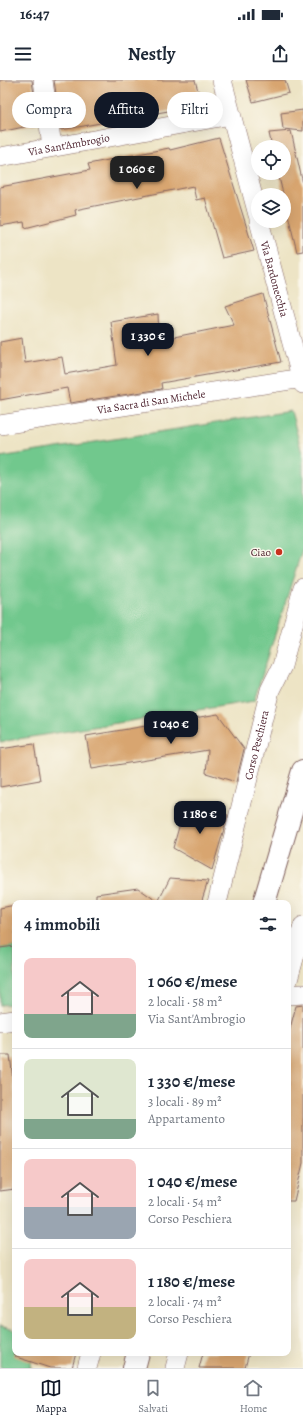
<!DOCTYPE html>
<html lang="it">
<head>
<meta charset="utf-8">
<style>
  body { margin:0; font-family:Alegreya,serif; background:#f2f2f3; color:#1f2937; height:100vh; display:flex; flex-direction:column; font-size:15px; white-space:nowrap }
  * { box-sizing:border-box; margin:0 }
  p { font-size:13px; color:#747a83 }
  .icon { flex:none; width:22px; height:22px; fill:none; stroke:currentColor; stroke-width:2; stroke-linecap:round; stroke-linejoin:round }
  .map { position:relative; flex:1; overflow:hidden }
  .sheet { position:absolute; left:12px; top:820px; width:279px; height:456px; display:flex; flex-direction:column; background:#fff; border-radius:8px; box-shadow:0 4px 16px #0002 }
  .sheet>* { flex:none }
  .top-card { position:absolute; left:12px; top:12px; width:279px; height:36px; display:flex; gap:8px }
  .buttons { position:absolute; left:251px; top:60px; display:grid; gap:8px }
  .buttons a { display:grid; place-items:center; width:40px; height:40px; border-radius:50%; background:#fff; box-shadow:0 4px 16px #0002; font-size:20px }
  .price { position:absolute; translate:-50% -34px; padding:0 9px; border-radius:8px; background:#111827; color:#fff; font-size:13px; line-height:26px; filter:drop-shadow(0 1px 2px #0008) }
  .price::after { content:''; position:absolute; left:50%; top:24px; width:12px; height:9px; margin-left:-6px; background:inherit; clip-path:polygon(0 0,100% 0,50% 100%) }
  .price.active { background:#222; color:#fff }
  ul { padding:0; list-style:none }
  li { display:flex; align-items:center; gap:12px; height:100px; padding:0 12px }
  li+li { border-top:1px solid #e0e1e3 }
  li span { display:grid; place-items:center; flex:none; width:112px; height:80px; border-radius:8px; color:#555 }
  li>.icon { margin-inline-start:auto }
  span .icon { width:48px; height:48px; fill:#fffc; stroke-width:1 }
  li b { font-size:17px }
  h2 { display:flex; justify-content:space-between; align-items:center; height:48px; padding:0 12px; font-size:17px }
  .tag { padding:0 14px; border-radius:18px; background:#fff; box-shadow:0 4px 16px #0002; font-size:14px; line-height:36px }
  .tag.active { background:#111827; color:#fff }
  .status { display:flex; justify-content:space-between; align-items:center; height:28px; padding:0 20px; background:#fff; direction:ltr }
  .status svg { height:11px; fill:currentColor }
  header { display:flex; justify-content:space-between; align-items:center; height:52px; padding:0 12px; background:#fff; font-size:18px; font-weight:700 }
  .menu { display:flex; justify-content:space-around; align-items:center; height:56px; border-top:1px solid #e0e1e3; background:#fff; font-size:11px; color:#747a83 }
  .menu a { display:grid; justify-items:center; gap:2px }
  .menu .active { color:#111827 }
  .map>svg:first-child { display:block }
  .green { fill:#71c88d; stroke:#5e745c }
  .building { fill:#d8a56f }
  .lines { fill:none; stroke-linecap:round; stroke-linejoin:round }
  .street-casing { stroke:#836461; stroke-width:20 }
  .secondary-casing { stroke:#836461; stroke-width:24 }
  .street { stroke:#fff; stroke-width:19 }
  .secondary { stroke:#fff; stroke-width:22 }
  .poi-dot { fill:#c8321e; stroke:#fbf7ec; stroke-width:1.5 }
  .labels { text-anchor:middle; stroke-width:3; stroke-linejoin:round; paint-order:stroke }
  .street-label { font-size:11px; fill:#4a1f2b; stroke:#fbf7ec }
  .poi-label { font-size:11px; fill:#4a1f2b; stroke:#fbf7ec; text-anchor:end }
</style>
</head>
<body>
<div class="status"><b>16:47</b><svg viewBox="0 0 49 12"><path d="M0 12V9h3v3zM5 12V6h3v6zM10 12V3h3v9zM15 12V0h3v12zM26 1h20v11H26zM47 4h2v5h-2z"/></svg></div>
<header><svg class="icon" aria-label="menu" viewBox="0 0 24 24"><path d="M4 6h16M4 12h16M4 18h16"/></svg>Nestly<svg class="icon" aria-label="share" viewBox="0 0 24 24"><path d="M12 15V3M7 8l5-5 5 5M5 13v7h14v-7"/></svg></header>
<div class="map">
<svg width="303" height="1288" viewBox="0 0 303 1288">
  <rect width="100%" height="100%" fill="#fbf7ec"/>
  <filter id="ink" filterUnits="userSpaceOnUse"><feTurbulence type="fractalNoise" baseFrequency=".025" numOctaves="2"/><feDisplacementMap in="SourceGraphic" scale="8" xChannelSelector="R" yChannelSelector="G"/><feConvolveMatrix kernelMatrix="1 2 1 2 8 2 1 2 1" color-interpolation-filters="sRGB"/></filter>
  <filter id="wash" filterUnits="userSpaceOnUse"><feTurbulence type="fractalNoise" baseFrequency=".012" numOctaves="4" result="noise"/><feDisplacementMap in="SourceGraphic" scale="16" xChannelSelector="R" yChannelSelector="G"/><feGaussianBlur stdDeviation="0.9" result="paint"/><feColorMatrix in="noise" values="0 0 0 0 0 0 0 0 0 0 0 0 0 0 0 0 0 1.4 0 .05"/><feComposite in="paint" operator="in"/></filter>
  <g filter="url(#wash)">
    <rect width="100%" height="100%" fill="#ede4c5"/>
    <path class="green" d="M291 331 303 377V467L254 621 0 662V377Z
      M15 866V924L0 925V868Z
      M0 1246 15 1250V1273H34L30 1287 32 1288H0Z"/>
    <g id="blocks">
      <path class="building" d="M0 0H32L38 44 0 52Z
        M54 0H195L202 25 61 50Z
        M246 0H285L289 13 253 22Z
        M303 30V51L283 49 281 33Z
        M291 51 303 104V171L297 172 278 93H284V67H272L269 53Z
        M219 58 254 171 222 178 205 118 196 120 193 106 75 130 76 135 25 148 24 142 0 146V107L90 90 88 84 169 68 170 70Z
        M263 214 281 282 161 303 162 309 70 323 67 308 0 320V262L22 258 25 283 62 277 65 294 117 285 111 242 158 234 159 260 234 245 225 226Z
        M218 634 244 669 236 702 206 693 208 670 92 689 86 656Z
        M34 664 40 700 0 707V669Z
        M185 726 228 735 212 790 173 768Z
        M170 798 208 801 201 823H96V814L138 808 158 822Z
        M15 825V866L0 868V828Z
        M303 925V1083L294 1121H288V956L296 926Z
        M0 975H10L15 1016V1109L0 1111Z
        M14 1273H76L72 1288H50L13 1276Z
        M203 1273H249L245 1288H199Z"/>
    </g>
  </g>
  <g filter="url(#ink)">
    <use href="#blocks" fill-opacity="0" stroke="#836461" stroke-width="1"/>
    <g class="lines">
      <g class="street-casing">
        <g id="street">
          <path d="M43 0 52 67"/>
          <path d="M222 0 258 135"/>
          <path id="s1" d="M0 77 231 35"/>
          <path id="s2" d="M259 141 303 304"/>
          <path id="s3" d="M0 345 303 298"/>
          <path id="s4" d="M217 823 270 610 282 586 303 508"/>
          <path d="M288 900 303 846"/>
          <path d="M288 915 303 914"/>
          <path d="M0 942 15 940"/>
          <path d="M87 1288 91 1273"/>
          <path d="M175 1288 179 1273"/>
        </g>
      </g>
      <g class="secondary-casing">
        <path id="secondary" d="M264 823 303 691
          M134 1288 138 1273"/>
      </g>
      <use href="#street" class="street"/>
      <use href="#secondary" class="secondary"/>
    </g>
  </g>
  <circle class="poi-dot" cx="279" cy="472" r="4"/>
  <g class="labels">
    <g class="street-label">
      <text dy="4" stroke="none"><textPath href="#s1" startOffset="70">Via Sant'Ambrogio</textPath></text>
      <text dy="4" stroke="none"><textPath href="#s2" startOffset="60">Via Bardonecchia</textPath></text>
      <text dy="4" stroke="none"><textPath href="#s3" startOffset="153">Via Sacra di San Michele</textPath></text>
      <text dy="4" stroke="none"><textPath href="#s4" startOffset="163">Corso Peschiera</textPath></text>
    </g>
    <g class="poi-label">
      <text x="271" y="476">Ciao</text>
    </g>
  </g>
</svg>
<div class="buttons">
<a><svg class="icon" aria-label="locate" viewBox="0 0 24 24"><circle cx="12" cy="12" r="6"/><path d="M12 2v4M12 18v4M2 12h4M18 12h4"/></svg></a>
<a><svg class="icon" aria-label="layers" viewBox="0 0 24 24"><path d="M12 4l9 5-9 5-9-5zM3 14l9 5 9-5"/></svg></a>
</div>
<b class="price active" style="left:137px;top:110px">1 060 €</b>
<b class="price" style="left:148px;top:277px">1 330 €</b>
<b class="price" style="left:171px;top:665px">1 040 €</b>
<b class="price" style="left:200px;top:755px">1 180 €</b>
<div class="top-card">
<a class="tag">Compra</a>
<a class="tag active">Affitta</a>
<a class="tag">Filtri</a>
</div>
<section class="sheet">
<h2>4 immobili<svg class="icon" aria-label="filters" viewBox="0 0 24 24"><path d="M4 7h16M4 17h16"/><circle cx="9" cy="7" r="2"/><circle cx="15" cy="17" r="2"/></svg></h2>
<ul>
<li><span style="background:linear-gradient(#f6c9c9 70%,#7fa58c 0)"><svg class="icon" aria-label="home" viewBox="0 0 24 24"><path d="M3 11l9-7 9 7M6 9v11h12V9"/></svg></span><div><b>1 060 €/mese</b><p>2 locali · 58 m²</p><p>Via Sant'Ambrogio</p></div></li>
<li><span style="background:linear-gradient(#dfe7d0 75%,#7fa58c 0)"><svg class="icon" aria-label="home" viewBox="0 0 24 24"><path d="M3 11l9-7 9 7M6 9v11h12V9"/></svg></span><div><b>1 330 €/mese</b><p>3 locali · 89 m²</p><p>Appartamento</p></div></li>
<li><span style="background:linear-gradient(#f6c9c9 60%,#9aa5b1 0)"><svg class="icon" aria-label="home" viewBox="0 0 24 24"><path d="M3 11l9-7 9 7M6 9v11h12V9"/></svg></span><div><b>1 040 €/mese</b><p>2 locali · 54 m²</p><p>Corso Peschiera</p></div></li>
<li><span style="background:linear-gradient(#f6c9c9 60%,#c2b280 0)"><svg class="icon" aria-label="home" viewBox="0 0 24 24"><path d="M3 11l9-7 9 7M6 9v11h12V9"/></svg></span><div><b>1 180 €/mese</b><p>2 locali · 74 m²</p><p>Corso Peschiera</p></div></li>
</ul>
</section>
</div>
<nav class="menu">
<a class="active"><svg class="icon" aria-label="map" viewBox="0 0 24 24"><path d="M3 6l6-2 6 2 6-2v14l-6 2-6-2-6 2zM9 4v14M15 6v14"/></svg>Mappa</a>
<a><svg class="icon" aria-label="saved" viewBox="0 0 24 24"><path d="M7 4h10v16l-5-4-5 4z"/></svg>Salvati</a>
<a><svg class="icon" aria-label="home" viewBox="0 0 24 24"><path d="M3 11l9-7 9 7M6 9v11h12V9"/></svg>Home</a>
</nav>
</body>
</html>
